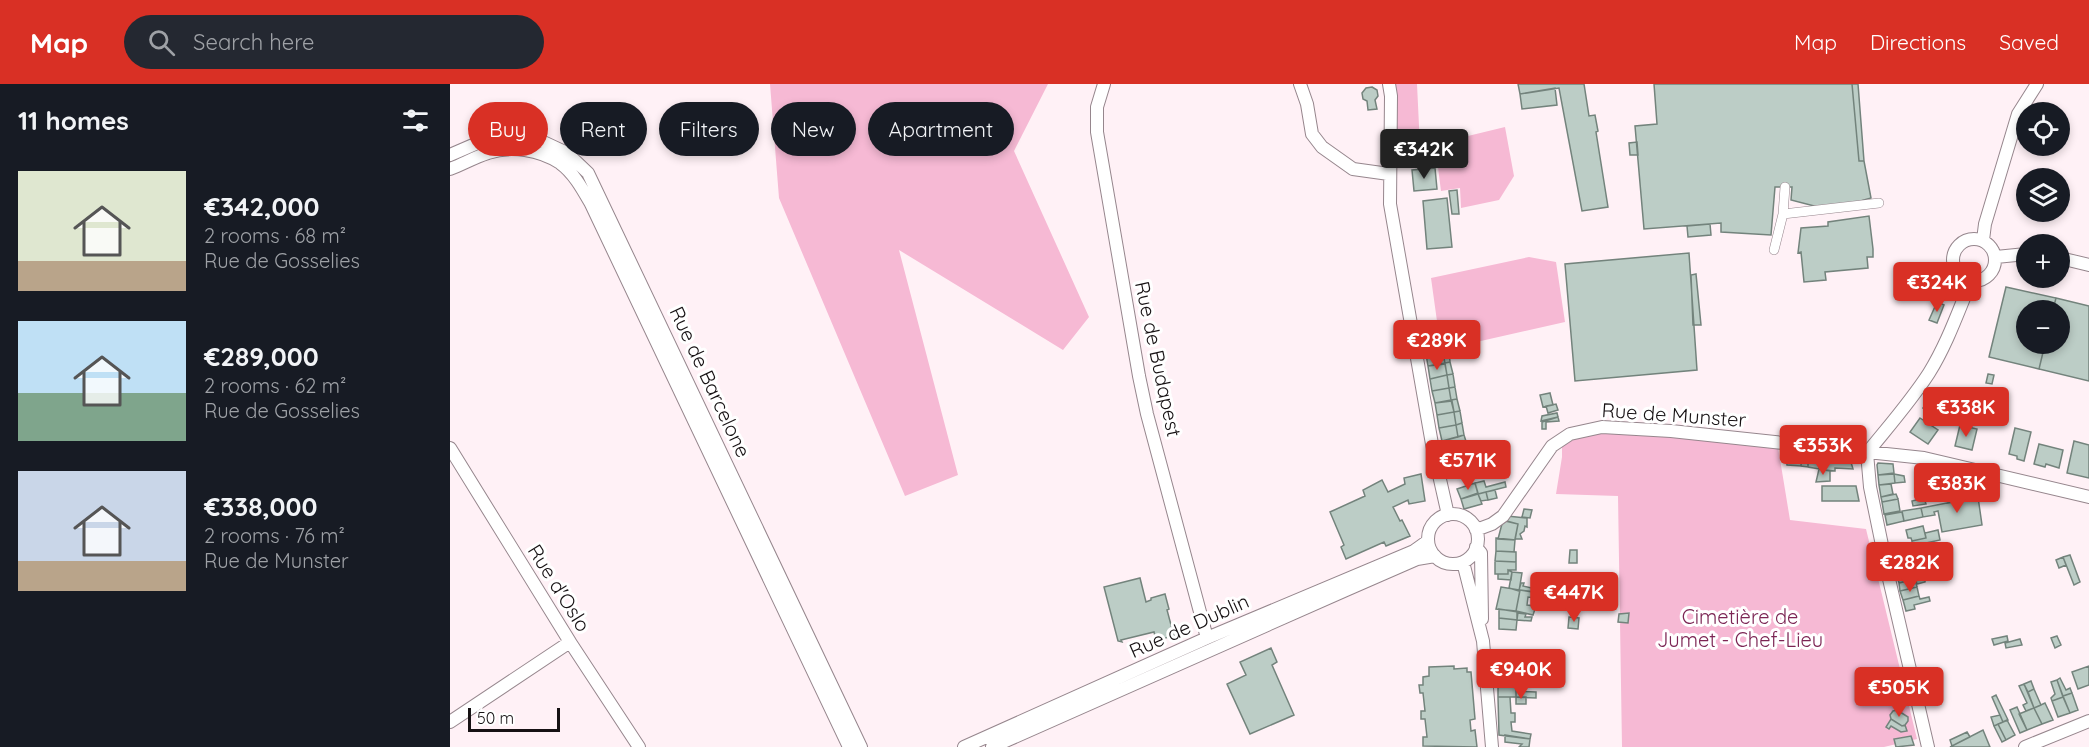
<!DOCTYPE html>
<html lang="en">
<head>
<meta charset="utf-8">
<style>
  body { margin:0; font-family:Quicksand,sans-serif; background:#242831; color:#f1f3f6; height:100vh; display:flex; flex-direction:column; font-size:22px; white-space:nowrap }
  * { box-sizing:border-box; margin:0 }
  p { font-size:20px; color:#9ea1a6 }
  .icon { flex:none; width:33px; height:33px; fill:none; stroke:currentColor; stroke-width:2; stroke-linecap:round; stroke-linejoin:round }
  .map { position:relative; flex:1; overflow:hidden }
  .panel { display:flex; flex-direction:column; background:#171b24; width:450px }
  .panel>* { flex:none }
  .banner { position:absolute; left:18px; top:18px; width:570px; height:54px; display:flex; gap:12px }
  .controls { position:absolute; left:1566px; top:18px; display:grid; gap:12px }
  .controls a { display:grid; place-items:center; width:54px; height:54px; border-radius:50%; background:#171b24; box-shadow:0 3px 9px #0003; font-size:30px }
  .scale { position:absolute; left:18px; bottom:15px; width:92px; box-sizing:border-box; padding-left:6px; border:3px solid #161113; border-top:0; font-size:16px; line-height:21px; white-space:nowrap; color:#161113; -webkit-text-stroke:4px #fff; paint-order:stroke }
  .price { position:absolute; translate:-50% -51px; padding:0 14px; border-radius:6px; background:#d93025; color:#fff; font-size:20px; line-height:39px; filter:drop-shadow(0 2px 3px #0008) }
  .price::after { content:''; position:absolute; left:50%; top:36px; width:18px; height:14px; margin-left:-9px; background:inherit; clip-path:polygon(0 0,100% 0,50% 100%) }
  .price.on { background:#222; color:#fff }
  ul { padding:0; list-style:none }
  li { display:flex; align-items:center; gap:18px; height:150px; padding:0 18px }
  li span { display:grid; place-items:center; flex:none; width:168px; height:120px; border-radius:0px; color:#555 }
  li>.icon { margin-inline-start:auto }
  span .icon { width:72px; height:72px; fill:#fffc; stroke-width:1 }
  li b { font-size:26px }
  h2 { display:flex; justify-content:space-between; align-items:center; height:72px; padding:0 18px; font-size:26px }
  .tag { padding:0 21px; border-radius:27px; background:#171b24; box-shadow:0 3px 9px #0003; font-size:21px; line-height:54px }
  .tag.on { background:#d93025; color:#fff }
  header { display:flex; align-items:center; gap:36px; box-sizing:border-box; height:84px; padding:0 30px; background:#d93025; color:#fff }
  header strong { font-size:28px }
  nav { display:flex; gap:33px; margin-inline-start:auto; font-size:21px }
  .search { width:420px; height:54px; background:#242831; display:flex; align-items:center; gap:15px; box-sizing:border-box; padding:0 21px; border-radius:33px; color:#9ea1a6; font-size:22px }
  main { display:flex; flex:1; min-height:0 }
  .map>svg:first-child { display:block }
  .green { fill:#f6b9d4 }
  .building { fill:#bccdc6; stroke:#73837c; stroke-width:1.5 }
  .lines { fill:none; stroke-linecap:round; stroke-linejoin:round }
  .pedestrian-casing { stroke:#96868d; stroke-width:10 }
  .minor-casing { stroke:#96868d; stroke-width:14 }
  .pedestrian { stroke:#fff; stroke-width:9 }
  .minor { stroke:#fff; stroke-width:12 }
  .labels { text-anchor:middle; stroke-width:6; stroke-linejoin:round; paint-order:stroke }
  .street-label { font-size:20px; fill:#161113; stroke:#fff }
  .park-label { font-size:20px; fill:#7c2554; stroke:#fff }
</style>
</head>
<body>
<header>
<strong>Map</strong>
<div class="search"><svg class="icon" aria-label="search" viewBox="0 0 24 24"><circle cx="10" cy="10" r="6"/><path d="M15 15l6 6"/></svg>Search here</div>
<nav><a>Map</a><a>Directions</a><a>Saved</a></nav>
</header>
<main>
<section class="panel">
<h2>11 homes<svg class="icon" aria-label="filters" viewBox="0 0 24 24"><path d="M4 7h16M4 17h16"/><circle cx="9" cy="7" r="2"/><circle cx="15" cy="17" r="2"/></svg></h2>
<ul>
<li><span style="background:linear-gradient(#dfe7d0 75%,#b9a48a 0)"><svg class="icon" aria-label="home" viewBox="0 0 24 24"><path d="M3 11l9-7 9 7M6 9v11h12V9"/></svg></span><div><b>€342,000</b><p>2 rooms · 68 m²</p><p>Rue de Gosselies</p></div></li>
<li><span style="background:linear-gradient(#bfe0f5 60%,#7fa58c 0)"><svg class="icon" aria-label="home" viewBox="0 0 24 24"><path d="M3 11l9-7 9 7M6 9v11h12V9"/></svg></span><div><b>€289,000</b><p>2 rooms · 62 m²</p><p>Rue de Gosselies</p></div></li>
<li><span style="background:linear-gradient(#c9d6e8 75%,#b9a48a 0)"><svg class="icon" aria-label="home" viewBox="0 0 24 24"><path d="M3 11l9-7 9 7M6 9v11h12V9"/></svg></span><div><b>€338,000</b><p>2 rooms · 76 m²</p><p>Rue de Munster</p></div></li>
</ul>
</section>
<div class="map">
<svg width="1639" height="663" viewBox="0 0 1639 663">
  <rect width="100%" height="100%" fill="#fff1f6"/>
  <path class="green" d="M320 0H598L564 67 639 233 613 266 449 166 508 391 455 412 329 114Z
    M937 0H967L970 63 940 64Z
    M1055 43 1064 92 1049 116 1011 124 1010 104 991 107 985 60Z
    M1079 173 1106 178 1115 238 991 266 981 194Z
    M1161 348 1328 363 1340 436 1416 445 1467 655 1434 663H1172L1168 412 1106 410 1112 373V355Z"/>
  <path class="building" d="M1068 0H1134L1139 32 1145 31 1148 47 1146 48 1158 123 1132 127 1109 4 1070 10Z
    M1204 0H1402L1409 77H1414L1421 114 1407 118 1368 123 1341 116 1342 103H1325L1321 151 1271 148V139L1194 145 1185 42 1207 40Z
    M1402 0H1408L1414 77H1409Z
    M922 3 927 6 928 12 925 16 927 25 918 26 917 17 913 15 912 9 916 4Z
    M1105 4 1107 21 1072 25 1070 10Z
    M1187 58 1188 71H1180L1179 59Z
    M985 84 987 105 964 107 962 86Z
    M1007 106 1009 130H1002L999 107Z
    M997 114 1002 163 977 165 973 117Z
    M1419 132 1423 165V173H1417L1418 184 1375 188 1376 196 1354 198 1351 168 1348 169 1351 144 1378 142V138Z
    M1260 140 1261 151 1238 153 1237 142Z
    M1239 169 1247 286 1125 297 1115 180Z
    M1246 190 1251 241H1243L1241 191Z
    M1556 203 1606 214 1603 226H1576V260H1595L1589 285 1539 273Z
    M1606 214 1639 222V297L1589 285 1595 260H1610V226H1603Z
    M1487 218 1494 221 1487 239 1479 236Z
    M999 266 1000 278 995 279 992 267Z
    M992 267 995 279 978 282 976 270Z
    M1000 278 1003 290 997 291 995 279Z
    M995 280 997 291 980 295 978 282Z
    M1538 290 1544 291 1542 300 1536 299Z
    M997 291 999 304 982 307 980 295Z
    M997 291 1003 290 1005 303 999 304Z
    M1005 303 1007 315 1001 316 999 304Z
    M999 304 1001 316 985 319 982 307Z
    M1486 304 1497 311 1495 315 1497 317 1486 333 1473 324Z
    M1100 309 1103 321 1093 323 1090 311Z
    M1007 315 1010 327 1004 328 1001 316Z
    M1002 317 1004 328 987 331 985 319Z
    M1106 320 1108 326 1098 329 1096 322Z
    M1010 327 1012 339 1006 341 1004 328Z
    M1004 328 1006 341 989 344 987 331Z
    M1107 329 1108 333 1091 337 1092 332Z
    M1108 333 1109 337 1096 338V345H1092V338Z
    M1470 334 1488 346 1478 360 1460 348Z
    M1012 339 1014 351 1008 353 1006 341Z
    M1006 341 1008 353 992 357 989 344Z
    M1510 341 1527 345 1522 366 1505 362Z
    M1565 344 1581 348 1574 377 1567 375V372L1559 370Z
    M1014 351 1020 370 997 376V364H994L992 357Z
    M1624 357 1639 361V394L1617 389Z
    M1589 360 1613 366 1609 384 1596 380 1595 383 1584 380Z
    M1335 364 1352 367 1351 382 1337 381Z
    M1352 367 1371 369 1370 379 1358 377V383L1351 382Z
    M1371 369 1377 370 1375 386 1369 385Z
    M1020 370H1023L1025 380 1015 383 1011 373Z
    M1377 370 1397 372 1400 375 1403 385 1385 384V387L1375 386Z
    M1011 373 1015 383 1002 388 997 376Z
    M1358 377 1370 379 1369 385 1358 383Z
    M1428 379 1443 380 1444 389 1428 391 1427 381Z
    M1369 385 1380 387V397L1366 398Z
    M1472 385 1478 387 1476 398 1470 397Z
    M971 390 975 417 959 420 958 416 943 423 950 437 952 436 960 452 936 462 934 458 896 475 891 463 894 461 880 428 915 412 913 406 932 396 938 408 955 400 954 394Z
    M1444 390 1445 399 1429 401 1428 391Z
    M1444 390 1454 392 1455 398 1445 399Z
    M1500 393 1524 399 1529 413 1498 419Z
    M1034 397 1036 403 1055 398 1056 403 1028 410 1025 399Z
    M1025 399 1028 409 1011 415 1007 405Z
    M1441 400 1443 410 1431 413 1429 401Z
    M1493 401 1499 402V411H1493Z
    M1372 402H1406L1409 417H1372Z
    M1045 406 1047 414 1038 416 1036 408Z
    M1036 408 1038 416 1031 417 1028 410Z
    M1028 410 1032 420 1014 425 1011 415Z
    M1446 410 1448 415 1432 418 1431 413Z
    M1528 413 1532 441 1492 448 1488 427 1484 428 1485 431 1473 433 1471 424Z
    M1474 414 1476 420 1463 422 1462 417Z
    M1448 415 1450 427 1434 430 1432 418Z
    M1471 424 1473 433 1454 437 1452 427Z
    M1074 425 1082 426 1080 434 1072 433Z
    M1452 428 1454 437 1437 441 1435 431Z
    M1057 432 1077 434V443L1075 442 1074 447 1070 450 1072 455H1065L1068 440 1055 437Z
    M1053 436 1068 440 1065 456 1048 455Z
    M1473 442 1476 454 1462 457 1461 454H1458L1456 446Z
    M1488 446 1490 456 1462 462V457L1476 454 1475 449Z
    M1046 454 1065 456 1064 468 1046 467Z
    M1473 460 1475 468 1460 471 1458 463Z
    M1458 463 1460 472 1444 475 1442 466Z
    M1120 466H1127V479H1119Z
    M1046 467 1066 468V478L1045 477Z
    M1620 471 1630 498 1624 501 1613 473Z
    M1613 473 1616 481 1609 484 1606 476Z
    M1045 477 1066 478V486H1058V490H1045Z
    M1475 483 1477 495H1475V498L1467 500 1463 486Z
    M1058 486 1062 488 1061 496 1048 495V490H1058Z
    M1464 487 1465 495 1449 499 1447 491Z
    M1062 488 1072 489 1069 507 1059 504Z
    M690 494 696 518 701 516V514L715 510 719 525 717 526 724 552 706 556 704 548 671 556 672 558 668 557 654 503Z
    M1465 495 1467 503 1450 507 1449 499Z
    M1071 499H1074L1073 502 1082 504V508L1069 506Z
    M1051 503 1070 506 1066 527 1046 525Z
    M1467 503 1469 512 1453 516 1450 507Z
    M1070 506 1092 509V515L1078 513 1077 521 1086 522 1083 531 1066 527Z
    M1469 512 1470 515 1479 513 1480 517 1464 521 1465 525 1456 527 1453 516Z
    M1049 525 1068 528 1067 536 1049 534Z
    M1067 529 1076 530 1075 533H1082L1081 537 1067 536Z
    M1179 529 1178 539 1168 538 1169 530Z
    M1119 533 1129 534 1128 545 1118 544Z
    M1049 534 1067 536 1066 546 1049 545Z
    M1557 552 1558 557 1544 561 1542 555Z
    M1607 552 1611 561 1605 564 1601 554Z
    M1570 555 1572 561 1556 564 1555 559Z
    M821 564 827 578 822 581 844 631 800 650 777 600 796 591 790 578Z
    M1048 577 1066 578V589H1048Z
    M1072 577V586H1075V591L1066 590V578Z
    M1004 582V585L1017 584V588H1021L1025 635 1020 636 1021 647 1025 646 1027 663 973 662V653H977L975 635H971V627H975L973 609H970L969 601H973V593L979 592V583Z
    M1639 582V601L1628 605 1622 588Z
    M1048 589H1066V613H1048Z
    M1610 594 1616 606 1620 604 1622 609 1613 612 1607 596Z
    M1607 596 1613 613 1602 617 1601 614 1605 610 1601 598Z
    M1581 597 1584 605 1578 608 1574 600Z
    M1066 599H1073L1074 607H1066Z
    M1443 599H1447L1451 602 1452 605 1445 616 1441 617 1437 613 1436 610Z
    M1574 600 1584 624 1576 627 1573 621 1577 619 1569 602Z
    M1584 605 1591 621 1584 624 1578 608Z
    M1066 607 1086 608V614L1066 613Z
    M1622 609 1628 626 1620 629 1613 612Z
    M1546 611 1558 636 1553 638 1542 613Z
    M1048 613H1060L1061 629H1065V638H1061L1062 647 1081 650 1080 655 1049 651Z
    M1066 613H1076V620H1066Z
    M1613 613 1620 629 1608 633 1602 617Z
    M1595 619 1603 636 1592 640 1584 624Z
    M1567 623 1577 646 1570 649 1560 626Z
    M1584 624 1592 640 1577 646 1569 630Z
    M1447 626 1458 633V637L1455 641 1452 642 1441 635 1440 631 1443 627Z
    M1550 631 1553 638 1544 642 1541 633Z
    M1441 635 1452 642 1455 641 1457 647 1451 648 1441 642 1439 645 1436 643Z
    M1557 636 1565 651 1556 656 1548 640Z
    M1548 640 1556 656 1552 658 1544 642Z
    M1533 646 1540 663H1500L1502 662Z
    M1517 648 1520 653 1502 662 1500 656Z
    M1055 651 1080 655 1079 663H1069L1072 660 1055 658Z
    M1461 652 1464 661 1446 663 1444 655Z"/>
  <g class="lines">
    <g class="pedestrian-casing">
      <path id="pedestrian" d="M1333 130 1335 103
        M1324 166 1333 130 1429 119"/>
    </g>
    <g class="minor-casing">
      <path id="minor" d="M654 0 647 23V48L689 292 697 330 757 554
        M850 0 857 20 862 50 872 63 903 85 939 90
        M939 0 941 12 940 120 982 360 998 431
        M0 71 37 55 89 56 117 69 138 89 411 663
        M0 85C13 80 25 73 38 69 61 61 90 66 110 79 124 89 133 106 141 120L399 663
        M1503 176a21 21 0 1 1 42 0a21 21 0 1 1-42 0Z
        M1533 156 1535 140 1568 30 1587 0
        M1546 173 1576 170
        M1610 174 1639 181
        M0 364 120 558 189 663
        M978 455a25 25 0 1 1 50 0a25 25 0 1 1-50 0Z
        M1026 446 1042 440 1053 432 1102 362 1120 350 1152 343 1221 347 1474 374 1639 413
        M1026 463 1031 469 1032 535
        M1013 478 1033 557 1042 663
        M0 638 120 558
        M514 663 757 554 964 467 978 457
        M542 663 896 506 967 475 985 472
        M1478 663 1439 495 1420 403 1417 369C1438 343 1461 317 1479 289 1497 260 1508 228 1521 197
        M1575 663 1639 637"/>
    </g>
    <use href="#pedestrian" class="pedestrian"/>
    <use href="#minor" class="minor"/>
  </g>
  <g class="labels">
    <g class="street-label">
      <text transform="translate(708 275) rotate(78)" y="7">Rue de Budapest</text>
      <text transform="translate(260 298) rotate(65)" y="7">Rue de Barcelone</text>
      <text transform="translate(1224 331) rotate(4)" y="7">Rue de Munster</text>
      <text transform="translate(109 504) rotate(58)" y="7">Rue d'Oslo</text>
      <text transform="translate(739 542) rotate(-24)" y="7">Rue de Dublin</text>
    </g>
    <g class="park-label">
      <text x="1290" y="540">Cimetière de<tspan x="1290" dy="23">Jumet - Chef-Lieu</tspan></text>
    </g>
  </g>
</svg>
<div class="controls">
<a><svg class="icon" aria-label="locate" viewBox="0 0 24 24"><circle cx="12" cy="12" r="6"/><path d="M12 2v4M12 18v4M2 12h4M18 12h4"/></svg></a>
<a><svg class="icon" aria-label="layers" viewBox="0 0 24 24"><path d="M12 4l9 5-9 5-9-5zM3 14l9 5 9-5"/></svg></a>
<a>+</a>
<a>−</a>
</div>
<div class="scale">50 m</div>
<b class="price on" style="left:974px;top:96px">€342K</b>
<b class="price" style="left:1487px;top:229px">€324K</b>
<b class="price" style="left:987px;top:287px">€289K</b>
<b class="price" style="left:1516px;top:354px">€338K</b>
<b class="price" style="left:1373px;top:392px">€353K</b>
<b class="price" style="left:1018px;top:407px">€571K</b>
<b class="price" style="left:1507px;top:430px">€383K</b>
<b class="price" style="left:1460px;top:509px">€282K</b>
<b class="price" style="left:1124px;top:539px">€447K</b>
<b class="price" style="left:1071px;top:616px">€940K</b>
<b class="price" style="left:1449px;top:634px">€505K</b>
<div class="banner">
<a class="tag on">Buy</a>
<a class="tag">Rent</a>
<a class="tag">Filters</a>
<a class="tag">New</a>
<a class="tag">Apartment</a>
</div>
</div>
</main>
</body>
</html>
